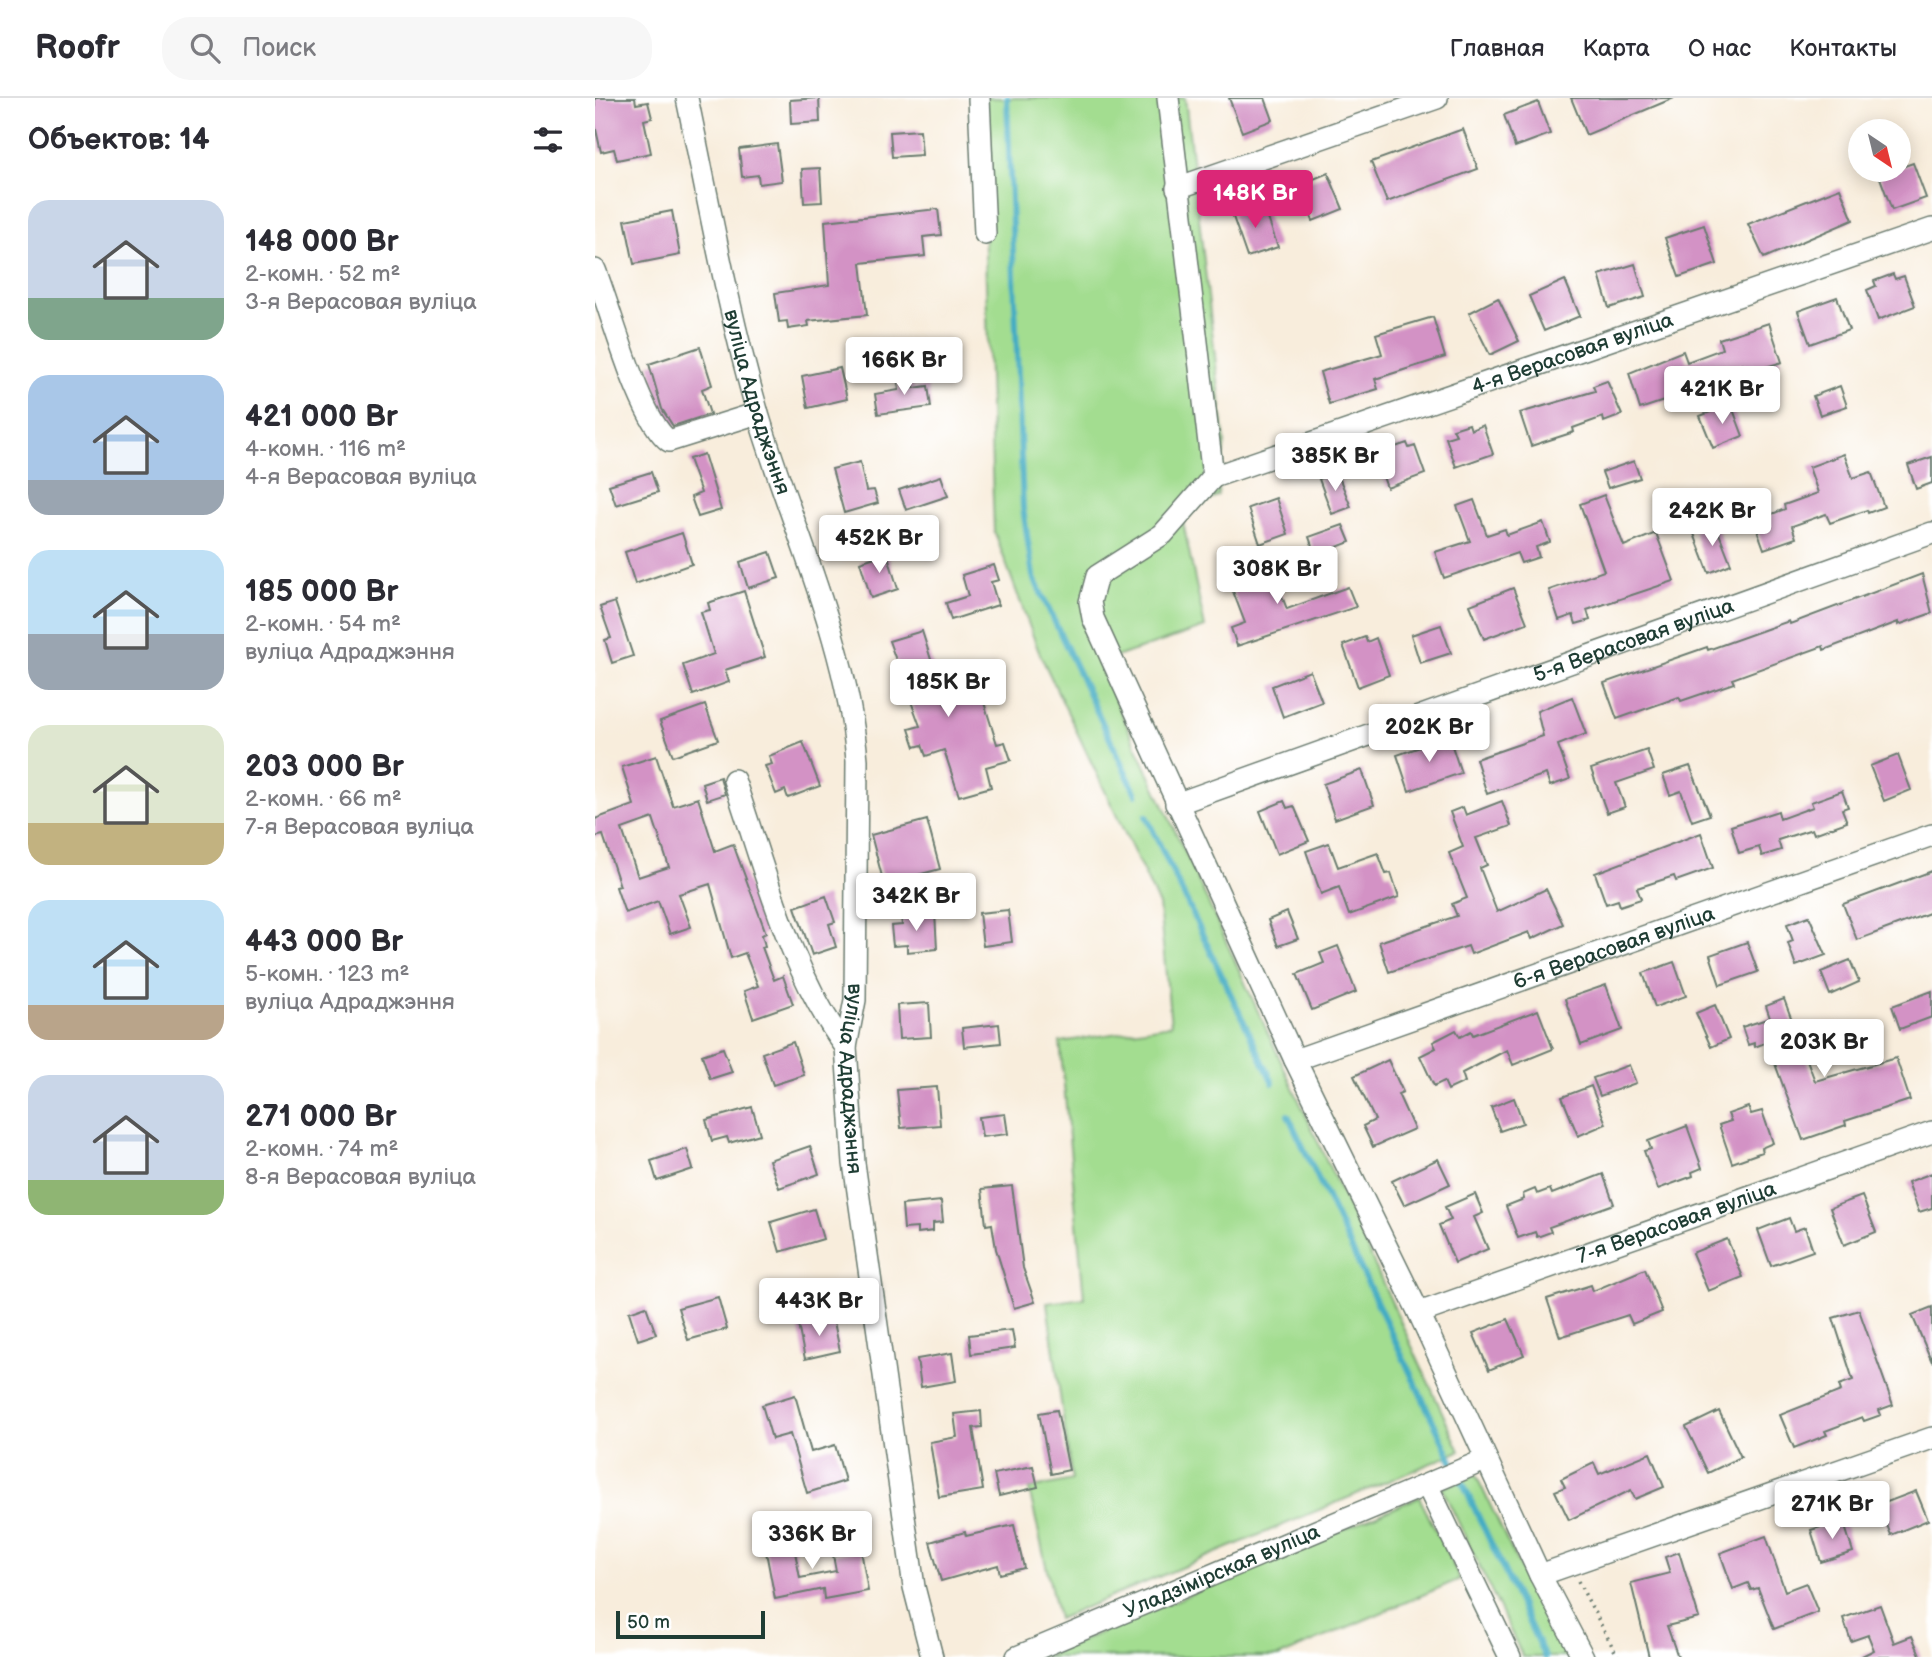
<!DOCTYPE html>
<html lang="ru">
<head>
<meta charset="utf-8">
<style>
  body { margin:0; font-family:"Balsamiq Sans",sans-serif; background:#f7f7f7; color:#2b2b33; height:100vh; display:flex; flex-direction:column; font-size:26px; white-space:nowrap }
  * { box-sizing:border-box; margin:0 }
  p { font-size:23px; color:#7c7c81 }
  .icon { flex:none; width:38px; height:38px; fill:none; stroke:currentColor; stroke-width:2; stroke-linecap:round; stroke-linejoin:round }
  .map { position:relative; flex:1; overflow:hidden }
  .panel { display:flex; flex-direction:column; background:#fff; width:595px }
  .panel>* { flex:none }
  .needle { width:46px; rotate:145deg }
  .fabs { position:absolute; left:1253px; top:21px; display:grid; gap:14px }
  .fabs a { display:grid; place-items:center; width:63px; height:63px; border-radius:50%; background:#fff; box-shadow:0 4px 18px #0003; font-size:35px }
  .scale { position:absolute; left:21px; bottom:18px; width:149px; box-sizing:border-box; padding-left:7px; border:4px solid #1f3d34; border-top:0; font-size:19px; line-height:24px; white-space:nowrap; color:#1f3d34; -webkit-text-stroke:5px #fff; paint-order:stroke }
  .price { position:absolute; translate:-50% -60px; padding:0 16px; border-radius:7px; background:#fff; color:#222; font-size:23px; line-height:46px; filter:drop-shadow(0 2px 4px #0008) }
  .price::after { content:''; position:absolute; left:50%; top:42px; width:21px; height:16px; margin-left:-10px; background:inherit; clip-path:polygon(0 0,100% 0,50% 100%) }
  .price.active { background:#db2777; color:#fff }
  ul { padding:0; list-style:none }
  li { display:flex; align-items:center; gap:21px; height:175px; padding:0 28px }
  li span { display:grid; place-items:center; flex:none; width:196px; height:140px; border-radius:21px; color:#555 }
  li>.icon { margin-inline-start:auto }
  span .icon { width:84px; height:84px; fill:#fffc; stroke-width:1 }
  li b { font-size:30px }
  h2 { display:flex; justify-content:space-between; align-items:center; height:84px; padding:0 28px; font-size:30px }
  header { display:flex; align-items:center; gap:42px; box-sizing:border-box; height:98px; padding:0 35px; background:#fff; border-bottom:2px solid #e1e1e2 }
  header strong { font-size:33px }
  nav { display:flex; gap:38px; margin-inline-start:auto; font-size:24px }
  .search { width:490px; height:63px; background:#f7f7f7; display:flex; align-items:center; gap:18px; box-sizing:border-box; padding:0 24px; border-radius:28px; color:#7c7c81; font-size:26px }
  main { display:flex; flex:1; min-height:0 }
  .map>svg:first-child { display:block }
  .green { fill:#a3dd90; stroke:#618d62; stroke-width:2 }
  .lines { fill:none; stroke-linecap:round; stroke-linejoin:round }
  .stream { stroke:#43acc3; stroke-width:6 }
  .building { fill:#d392c5; fill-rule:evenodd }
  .minor-casing { stroke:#6b7b6f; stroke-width:24 }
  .path { stroke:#6b7b6f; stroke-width:3.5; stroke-dasharray:2 5; stroke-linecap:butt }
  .minor { stroke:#fff; stroke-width:21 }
  .labels { text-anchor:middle; stroke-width:5; stroke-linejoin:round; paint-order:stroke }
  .street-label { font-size:21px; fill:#1f3d34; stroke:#fff }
</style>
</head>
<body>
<header>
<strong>Roofr</strong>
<div class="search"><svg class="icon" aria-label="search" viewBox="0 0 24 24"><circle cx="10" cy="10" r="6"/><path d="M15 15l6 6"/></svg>Поиск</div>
<nav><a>Главная</a><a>Карта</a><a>О нас</a><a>Контакты</a></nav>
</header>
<main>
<section class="panel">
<h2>Объектов: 14<svg class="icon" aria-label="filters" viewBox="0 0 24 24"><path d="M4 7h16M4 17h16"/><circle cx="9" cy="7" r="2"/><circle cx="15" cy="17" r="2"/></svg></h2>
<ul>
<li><span style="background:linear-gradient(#c9d6e8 70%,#7fa58c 0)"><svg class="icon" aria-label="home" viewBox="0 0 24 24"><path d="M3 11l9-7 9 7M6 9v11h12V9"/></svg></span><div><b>148 000 Br</b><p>2-комн. · 52 m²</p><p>3-я Верасовая вуліца</p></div></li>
<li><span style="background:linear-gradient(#a9c7e8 75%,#9aa5b1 0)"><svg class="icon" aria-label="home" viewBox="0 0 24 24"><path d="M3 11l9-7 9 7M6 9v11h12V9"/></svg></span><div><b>421 000 Br</b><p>4-комн. · 116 m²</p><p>4-я Верасовая вуліца</p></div></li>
<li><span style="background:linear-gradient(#bfe0f5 60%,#9aa5b1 0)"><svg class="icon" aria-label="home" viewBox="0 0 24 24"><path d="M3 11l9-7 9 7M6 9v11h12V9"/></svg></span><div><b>185 000 Br</b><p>2-комн. · 54 m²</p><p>вуліца Адраджэння</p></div></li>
<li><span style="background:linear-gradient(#dfe7d0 70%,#c2b280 0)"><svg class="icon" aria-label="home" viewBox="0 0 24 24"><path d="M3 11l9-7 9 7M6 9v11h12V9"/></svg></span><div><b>203 000 Br</b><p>2-комн. · 66 m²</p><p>7-я Верасовая вуліца</p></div></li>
<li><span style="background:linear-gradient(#bfe0f5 75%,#b9a48a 0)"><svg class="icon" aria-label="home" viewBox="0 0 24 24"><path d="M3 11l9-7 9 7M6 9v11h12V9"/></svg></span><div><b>443 000 Br</b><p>5-комн. · 123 m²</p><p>вуліца Адраджэння</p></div></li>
<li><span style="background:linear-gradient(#c9d6e8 75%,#8fb573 0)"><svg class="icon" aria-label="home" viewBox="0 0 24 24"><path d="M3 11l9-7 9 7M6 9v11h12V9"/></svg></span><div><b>271 000 Br</b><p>2-комн. · 74 m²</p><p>8-я Верасовая вуліца</p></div></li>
</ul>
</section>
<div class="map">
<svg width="1337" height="1559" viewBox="0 0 1337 1559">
  <rect width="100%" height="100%" fill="#fff"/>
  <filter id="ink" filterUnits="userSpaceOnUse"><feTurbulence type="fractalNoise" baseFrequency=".0143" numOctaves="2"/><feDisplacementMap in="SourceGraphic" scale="14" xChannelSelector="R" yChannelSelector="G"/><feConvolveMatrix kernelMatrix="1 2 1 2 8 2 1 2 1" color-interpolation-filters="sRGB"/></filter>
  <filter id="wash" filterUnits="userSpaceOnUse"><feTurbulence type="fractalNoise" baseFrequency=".00686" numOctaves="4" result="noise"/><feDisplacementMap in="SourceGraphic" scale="28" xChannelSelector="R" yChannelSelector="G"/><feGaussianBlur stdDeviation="1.57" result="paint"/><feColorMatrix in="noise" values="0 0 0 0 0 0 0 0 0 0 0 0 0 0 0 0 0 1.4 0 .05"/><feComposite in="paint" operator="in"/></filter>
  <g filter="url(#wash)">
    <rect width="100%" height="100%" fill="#f8eddc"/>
    <path class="green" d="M385 0H590L630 344 623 397 587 420 610 529 503 565 865 1353 463 1521 434 1391 477 1382 452 1205 489 1200 465 944 576 927 564 807 444 554 399 433Z
      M881 1377 942 1506 976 1559H928L847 1390Z
      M824 1399 865 1481 683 1559H448Z"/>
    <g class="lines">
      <path class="stream" d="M412 0 428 410 438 478 541 696
        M551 718 678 985
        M693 1017 950 1559"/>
    </g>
    <g id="blocks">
      <path class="building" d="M0 0H40L41 6 53 4 57 20 49 22 56 55 22 62 19 51 6 54 0 27Z
        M224 0 225 24 196 26 195 2Z
        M634 0H670L678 22 647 34Z
        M976 0H1079L991 37Z
        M943 4 955 36 920 49 909 17Z
        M868 31 883 71 792 104 776 64Z
        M325 32 327 57 297 59 295 34Z
        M182 46 187 83 164 86 163 77 147 79 144 51Z
        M1318 65 1331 100 1297 112 1284 77Z
        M225 70 227 104 209 105 207 71Z
        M733 75 748 111 718 123 704 87Z
        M1245 90 1258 122 1169 160 1153 126Z
        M668 106 683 149 652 159 637 116Z
        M343 111 346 137 328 139 330 158 266 165 272 217 213 223 214 228 193 231 192 223 184 224 180 195 234 187 230 123Z
        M77 113 85 157 39 166 30 122Z
        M1109 127 1122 166 1084 179 1070 140Z
        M1040 166 1050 199 1014 210 1004 177Z
        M1298 176 1300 181 1309 178 1320 208 1283 222 1272 192 1281 188 1279 183Z
        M970 182 985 218 949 233 934 198Z
        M1242 199 1254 232 1215 246 1203 213Z
        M903 200 924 243 895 257 874 215Z
        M838 219 850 259 780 281 783 291 734 306 725 274 787 256 781 236Z
        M1174 225 1187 264 1149 276 1146 266 1099 283 1102 292 1045 311 1034 275 1088 253 1092 264 1127 251 1124 241Z
        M105 249 117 287 107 291 115 316 78 328 67 311 54 266Z
        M245 270 252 301 213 310 207 278Z
        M317 276 319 290 333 288 336 309 283 316 280 296 304 292 302 278Z
        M1012 283 1027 317 1009 324 1008 319 978 330 979 334 936 348 925 315 1000 293 998 288Z
        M1245 288 1252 308 1225 317 1218 298Z
        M1136 306 1148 338 1118 350 1105 318Z
        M874 326 876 332 888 327 898 356 861 369 851 340 861 337 858 331Z
        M812 345 814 350 820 348 830 376 792 390 782 361 790 358 788 353Z
        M109 356 126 412 103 419 96 399 106 395 94 361Z
        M1249 356 1258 380 1276 374 1289 409 1273 415 1272 412 1235 425 1231 416 1197 428 1201 440 1169 451 1159 423 1190 411 1189 407 1223 395 1214 369Z
        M1337 359V385L1321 391 1313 367Z
        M1039 363 1045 380 1013 390 1007 374Z
        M265 364 271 393 279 392 283 405 249 415 237 371Z
        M56 374 63 394 21 407 14 387Z
        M742 374 756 409 737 416 724 381Z
        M346 378 353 398 311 412 304 392Z
        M1009 397 1029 448 1061 435 1079 483 992 512 995 522 981 526 978 517 964 522 954 492 1009 473 985 406Z
        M681 400 693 436 665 446 653 410Z
        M879 402 892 437 910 431 912 437 948 424 955 444 941 449 944 459 926 465 922 455 849 480 840 454 875 443 862 408Z
        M1120 425 1136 466 1114 475 1098 433Z
        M748 427 755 444 739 450 741 458 723 464 714 439Z
        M87 435 97 466 40 486 30 454Z
        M175 454 184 480 153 490 145 464Z
        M292 455 303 491 276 500 265 464Z
        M674 465 692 511 753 489 761 509 642 548 636 530 650 525 633 480Z
        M399 467 404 482 396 484 403 507 356 522 351 505 373 498 367 477Z
        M1327 476 1337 515 1303 527V524L1229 552 1228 548 1137 581 1139 585 1086 603 1084 599 1022 621 1009 585 1112 549 1113 552 1194 523 1195 526Z
        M918 490 932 525 889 541 875 507Z
        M149 493 170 559 130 572 134 584 98 597 88 567 119 556 106 514 115 512 113 505Z
        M20 504 38 558 17 565 10 542 16 540 5 509Z
        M846 527 856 555 825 565 816 537Z
        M327 533 350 606 386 595 402 646 410 644 416 662 391 669 396 689 364 698 349 652 331 658 327 647 320 649 314 631 325 628 294 543Z
        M770 539 772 544 781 540 794 577 763 589 748 547Z
        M715 573 727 604 688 619 677 588Z
        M977 599 991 636 963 647 975 681 955 688 951 676 892 696 881 661 948 638 942 613Z
        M110 607 123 642 78 658 65 623Z
        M854 639 866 675 814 693 802 657Z
        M208 644 225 688 193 700 190 692 181 696 170 668 177 666 174 658Z
        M1052 652 1059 672 1021 685 1030 709 1012 715 996 671Z
        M1303 657 1316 692 1289 703 1275 668Z
        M61 658 78 708 103 700 120 753 138 746 171 835 167 837 170 848 167 849 179 882 188 878 198 906 158 920 149 893 163 888 150 855 136 860 115 786 84 796 96 829 75 836 63 803 30 815 21 789 25 788 8 737 0 739V721L39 707 27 669ZM58 720 74 769 43 779 27 731Z
        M1095 668 1115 717 1097 723 1086 693 1075 697 1068 677Z
        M767 672 779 707 740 721 728 686Z
        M125 679 130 696 112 702 107 685Z
        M1247 693 1253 709 1247 711 1252 724 1219 736 1217 731 1183 742 1186 752 1167 758 1164 749 1144 755 1136 728 1183 713 1185 721 1218 709 1216 704Z
        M689 703 692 710 699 708 714 743 682 756 665 713Z
        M907 703 916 728 881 740 892 767 885 770 902 814 951 791 968 826 937 841 934 834 876 856 873 848 794 874 784 844 862 818 857 806 872 800 854 755 868 749 855 714 868 709 871 717Z
        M332 722 345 771 289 786 276 737Z
        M1106 735 1118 770 1081 783 1079 778 1042 790 1046 801 1025 808 1023 802 1011 806 1000 775Z
        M734 745 743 769 783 755 791 776 796 775 804 799 754 817 744 789 726 796 711 753Z
        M1337 773V814L1262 842 1248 806Z
        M231 798 240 824 234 826 241 849 217 857 200 809Z
        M413 812 417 844 388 848 384 815Z
        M692 814 703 841 683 848 673 822Z
        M340 815 342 851 312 854V847L298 848 296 828 307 827 306 818Z
        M1214 818 1231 857 1201 868 1193 845 1198 843 1192 826Z
        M1152 844 1163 874 1125 887 1115 857Z
        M743 848 761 894 717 912 702 876 729 865 725 855Z
        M1255 862 1264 884 1235 897 1226 874Z
        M1079 864 1091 898 1060 909 1048 875Z
        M1011 887 1027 932 986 947 970 901Z
        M1337 893V919L1305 931 1297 908Z
        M1189 901 1220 983 1301 960 1315 1002 1250 1023 1251 1027 1208 1042 1172 944 1160 949 1159 945 1153 947 1147 929 1175 920 1171 908Z
        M334 905 336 939 304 941 302 907Z
        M1120 907 1134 941 1116 949 1101 915Z
        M943 912 958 951 918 967 912 952 867 975 870 984 853 992 849 983 839 988 825 958 841 950 838 944 861 932 865 939 876 933 878 937Z
        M404 926 406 945 369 949 367 930Z
        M198 944 209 977 178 987 167 955Z
        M128 950 137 974 115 981 107 957Z
        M793 962 808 994 803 996 819 1031 778 1049 768 1028 780 1022 759 978Z
        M1034 967 1041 985 1005 998 998 980Z
        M996 988 1011 1026 983 1038 967 999Z
        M342 989 345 1027 306 1030 302 992Z
        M919 1000 928 1025 905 1033 896 1009Z
        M157 1009 165 1036 134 1045 132 1039 117 1043 111 1022Z
        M1153 1009 1156 1016 1167 1013 1178 1045 1166 1050 1167 1054 1137 1065 1124 1027 1136 1023 1133 1016Z
        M410 1016 413 1036 387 1039 384 1019Z
        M1092 1028 1107 1070 1097 1074 1098 1078 1063 1091 1049 1053 1056 1051 1053 1043Z
        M215 1048 224 1076 184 1090 174 1062Z
        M92 1051 98 1071 62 1083 56 1063Z
        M843 1061 855 1086 809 1107 797 1083Z
        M1337 1075V1110L1324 1114 1313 1084Z
        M1008 1076 1019 1106 954 1129 956 1134 942 1139 940 1134 923 1140 911 1108 929 1101 928 1096 940 1091 942 1096 955 1091 957 1096Z
        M417 1088 428 1170 440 1204 419 1210 401 1151 397 1126 391 1127 387 1091Z
        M880 1096 888 1115 879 1119 893 1151 860 1165 844 1127 856 1122 850 1109Z
        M1267 1098 1281 1134 1249 1147 1235 1110Z
        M346 1103 348 1124 338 1125V1133L322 1135V1130L309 1131 307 1107Z
        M219 1111 228 1141 185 1154 176 1124Z
        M1194 1120 1199 1133 1210 1129 1218 1153 1176 1168 1163 1132Z
        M1132 1141 1148 1179 1113 1193 1097 1155Z
        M1050 1171 1067 1214 1037 1226 1033 1217 965 1239 952 1201 996 1187 998 1193Z
        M123 1199 132 1231 93 1242 83 1210Z
        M51 1208 61 1236 43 1242 34 1214Z
        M1337 1209V1264L1317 1217Z
        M1264 1212 1298 1307 1284 1312 1286 1317 1269 1323 1267 1319 1230 1333 1232 1337 1199 1350 1185 1317 1246 1293 1244 1287 1258 1282 1238 1220Z
        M238 1219 245 1253 210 1261 203 1227Z
        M913 1221 929 1257 894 1272 878 1235Z
        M417 1232 420 1250 376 1256 374 1237Z
        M357 1255 361 1283 326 1289 322 1261Z
        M200 1297 216 1354 240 1347 250 1383 212 1395 195 1336 177 1341 167 1307Z
        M462 1312 474 1372 456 1376 444 1315Z
        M386 1313 387 1329 378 1330 388 1392 344 1399 335 1344 362 1339 359 1316Z
        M1124 1313 1146 1359 1113 1375 1091 1329Z
        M1055 1355 1069 1389 1040 1401 1036 1392 974 1422 960 1393 970 1389 966 1381 999 1365 1004 1376Z
        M438 1368 443 1389 404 1398 399 1376Z
        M1321 1393 1333 1422 1296 1437 1284 1407Z
        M1248 1422 1258 1454 1226 1464 1216 1432Z
        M419 1427 429 1470 405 1476 403 1467 346 1483 335 1444 370 1434 371 1438Z
        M196 1433 205 1480 241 1473 238 1457 266 1452 273 1493 229 1501 228 1491 180 1501 168 1438Z
        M1171 1438 1190 1493 1211 1485 1223 1514 1179 1531 1163 1490 1156 1492 1153 1485 1138 1491 1125 1455Z
        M1084 1454 1104 1520 1072 1528 1083 1559H1054L1036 1485 1075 1475 1070 1459Z
        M1285 1507 1299 1545 1317 1538 1326 1559H1265L1279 1552 1273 1537 1256 1543 1248 1520Z"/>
    </g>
  </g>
  <g filter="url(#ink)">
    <use href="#blocks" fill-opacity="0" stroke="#6b7b6f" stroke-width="2"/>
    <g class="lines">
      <g class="minor-casing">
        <g id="minor">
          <path id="s1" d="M92 0C114 105 133 213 163 316 197 430 252 543 262 662L260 902 251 949 259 1065 319 1489 337 1559"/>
          <path d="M384 0 390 136"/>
          <path d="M573 0 618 379 568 436 502 478 495 504 498 520 700 962 824 1215 945 1477 988 1559"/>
          <path d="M582 90 842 0"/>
          <path d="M0 172C16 212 44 321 74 343L163 315"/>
          <path id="s2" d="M618 379 1337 131"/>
          <path d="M139 682C170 771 194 873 251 949"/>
          <path id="s3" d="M581 706 1337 435"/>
          <path id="s4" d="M700 962 1337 737"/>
          <path id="s5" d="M824 1215 1337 1034"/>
          <path d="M832 1387 915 1559"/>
          <path d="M945 1477 1337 1340"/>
          <path id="s6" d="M422 1559 890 1362"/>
        </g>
      </g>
      <path class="path" d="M983 1483 1023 1559"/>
      <use href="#minor" class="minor"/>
    </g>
  </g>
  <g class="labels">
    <g class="street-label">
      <text dy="7" stroke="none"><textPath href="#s2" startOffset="380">4-я Верасовая вуліца</textPath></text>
      <text dy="7" stroke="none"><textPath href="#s1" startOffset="312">вуліца Адраджэння</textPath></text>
      <text dy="7" stroke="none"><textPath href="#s3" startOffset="486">5-я Верасовая вуліца</textPath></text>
      <text dy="7" stroke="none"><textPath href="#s4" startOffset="338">6-я Верасовая вуліца</textPath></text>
      <text dy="7" stroke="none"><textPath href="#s1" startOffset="1004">вуліца Адраджэння</textPath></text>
      <text dy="7" stroke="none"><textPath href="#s5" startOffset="273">7-я Верасовая вуліца</textPath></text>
      <text dy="7" stroke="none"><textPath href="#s6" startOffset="222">Уладзімірская вуліца</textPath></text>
    </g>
  </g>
</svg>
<div class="fabs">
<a><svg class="needle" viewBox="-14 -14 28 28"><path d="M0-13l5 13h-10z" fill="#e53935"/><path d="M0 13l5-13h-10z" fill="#7c7c81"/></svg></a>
</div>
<div class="scale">50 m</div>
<b class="price active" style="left:660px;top:132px">148K Br</b>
<b class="price" style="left:309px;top:299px">166K Br</b>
<b class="price" style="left:1127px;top:328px">421K Br</b>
<b class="price" style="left:740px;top:395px">385K Br</b>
<b class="price" style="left:1117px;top:450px">242K Br</b>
<b class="price" style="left:284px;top:477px">452K Br</b>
<b class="price" style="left:682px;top:508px">308K Br</b>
<b class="price" style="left:353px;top:621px">185K Br</b>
<b class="price" style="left:834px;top:666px">202K Br</b>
<b class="price" style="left:321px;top:835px">342K Br</b>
<b class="price" style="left:1229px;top:981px">203K Br</b>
<b class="price" style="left:224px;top:1240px">443K Br</b>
<b class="price" style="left:1237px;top:1443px">271K Br</b>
<b class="price" style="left:217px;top:1473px">336K Br</b>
</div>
</main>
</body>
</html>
